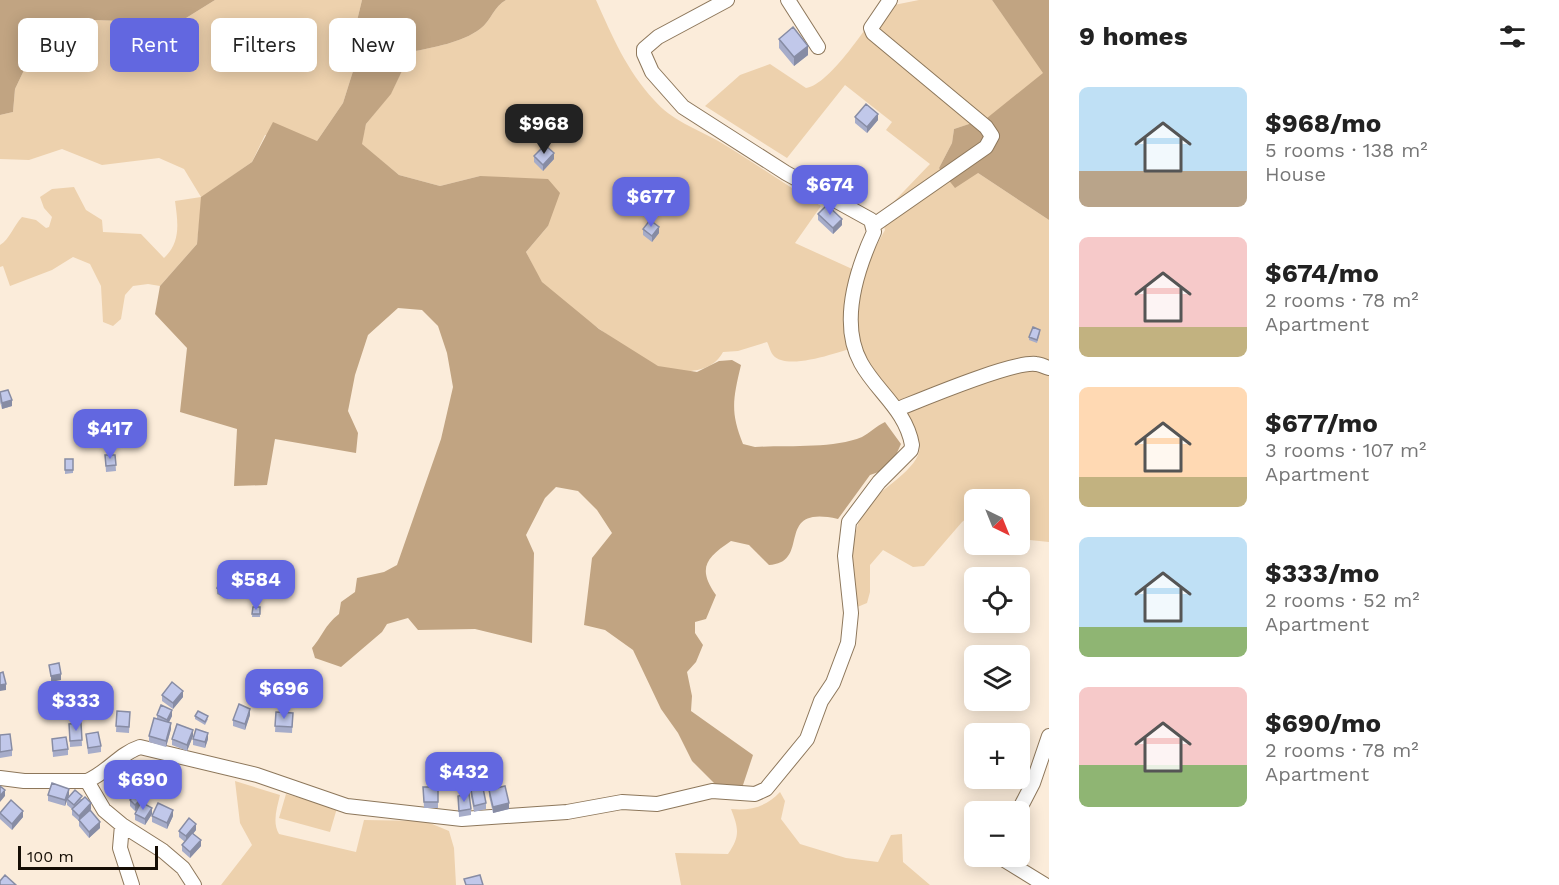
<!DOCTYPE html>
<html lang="en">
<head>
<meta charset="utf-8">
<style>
  body { margin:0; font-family:"Work Sans",sans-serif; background:#f2f2f2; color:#222; height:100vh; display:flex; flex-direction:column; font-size:22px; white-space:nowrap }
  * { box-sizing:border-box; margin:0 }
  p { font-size:20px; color:#767676 }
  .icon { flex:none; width:33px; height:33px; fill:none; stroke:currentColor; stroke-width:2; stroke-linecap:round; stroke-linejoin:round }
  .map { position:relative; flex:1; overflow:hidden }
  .details { display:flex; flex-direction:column; background:#fff; width:510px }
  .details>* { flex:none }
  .guide { position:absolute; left:18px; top:18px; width:570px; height:54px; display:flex; gap:12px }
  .needle { width:39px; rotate:137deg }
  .controls { position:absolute; left:964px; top:489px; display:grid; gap:12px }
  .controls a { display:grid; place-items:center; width:66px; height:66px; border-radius:9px; background:#fff; box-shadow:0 3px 15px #0003; font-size:30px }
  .scale { position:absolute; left:18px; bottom:15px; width:140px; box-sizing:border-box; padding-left:6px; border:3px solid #150d04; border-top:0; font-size:16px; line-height:21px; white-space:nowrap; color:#150d04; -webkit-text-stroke:4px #fbecda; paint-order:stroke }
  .price { position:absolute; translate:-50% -51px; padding:0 14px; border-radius:12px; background:#6267e0; color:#fff; font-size:20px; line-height:39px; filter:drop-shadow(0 2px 3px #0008) }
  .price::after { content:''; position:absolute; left:50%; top:36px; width:18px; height:14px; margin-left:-9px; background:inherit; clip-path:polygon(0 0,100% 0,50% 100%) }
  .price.selected { background:#222; color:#fff }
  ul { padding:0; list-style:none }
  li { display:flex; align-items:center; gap:18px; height:150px; padding:0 30px }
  li span { display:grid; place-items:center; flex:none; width:168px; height:120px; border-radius:9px; color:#555 }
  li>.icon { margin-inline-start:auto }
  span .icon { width:72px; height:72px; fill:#fffc; stroke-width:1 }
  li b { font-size:26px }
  h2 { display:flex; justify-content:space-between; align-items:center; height:72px; padding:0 30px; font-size:26px }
  .tag { padding:0 21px; border-radius:9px; background:#fff; box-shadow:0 3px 15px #0003; font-size:21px; line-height:54px }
  .tag.selected { background:#6267e0; color:#fff }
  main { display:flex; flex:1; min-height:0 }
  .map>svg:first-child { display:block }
  .green { fill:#edd1ad }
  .forest { fill:#c1a482 }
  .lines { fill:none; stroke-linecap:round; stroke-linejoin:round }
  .minor-casing { stroke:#8d775b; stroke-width:16 }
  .minor { stroke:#fff; stroke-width:14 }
  .wall { fill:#a6acc9 }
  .shaded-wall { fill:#878ca4 }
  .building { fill:#c1c8ea; stroke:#878ca4; stroke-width:1.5 }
</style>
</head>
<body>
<main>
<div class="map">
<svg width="1049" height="885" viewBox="0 0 1049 885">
  <rect width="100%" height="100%" fill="#fbecda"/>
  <path class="green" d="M215 0H362L356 25 360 49 343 103 317 141 265 135 252 162 202 197 197 244 160 286 148 284 133 286 125 295 121 319 113 326 103 322 101 286 90 264 73 257 52 270 10 286 3 266 0 267V245C10 239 14 225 22 217L36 220 46 228 49 227 52 217 44 208 40 197 52 189 74 187 86 210 102 220 103 232 141 234 164 258C181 242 178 223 175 201L201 197 184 169 159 158 102 165 62 149 29 160 0 159V115L13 112 15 89 47 22 94 20 178 23Z
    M506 0H596C612 36 627 71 654 100 671 120 697 129 720 142 754 162 786 186 821 206L795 243 861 273 885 230 881 215 930 164 886 130 892 122 845 85 787 158 705 106 740 75 770 64 806 88C830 85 870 22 884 2L894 5 919 0H992L1044 73 988 118 954 129 952 143 939 168 978 173 1049 220V542L1020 539V500H975V512L962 522 924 566 913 567 883 550 870 565V592L867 603 855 608C853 575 847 535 867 506 880 488 926 466 919 442 911 415 884 394 870 371 866 363 863 354 859 346 841 351 787 372 773 355 770 351 769 345 767 342L738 351 723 352C711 375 679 374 657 366 637 357 553 298 541 281 535 272 531 261 526 252L548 226 480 176 440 186 399 175 361 144 366 124 391 93 411 52C434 47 461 43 480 29 491 21 494 6 506 0Z
    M992 545V544L1015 545 1007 554 991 551Z
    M235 781 280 795C277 808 272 822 279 834L356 852 364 820 425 821 449 831 454 848 456 885H221L252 845 240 823Z
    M780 792 785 801 781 819 800 844 846 858 878 862 891 835 902 834 903 862 930 885H681L675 853 728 854C740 837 739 829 731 809 750 811 766 807 780 792Z
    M286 794 337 808 330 832 279 818Z"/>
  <path class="forest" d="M0 0H215L178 23 94 20 47 22 15 89 13 112 0 115Z
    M362 0H506C494 6 491 21 480 29 461 43 434 47 411 52L391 94 366 124 362 144 399 175 440 186 480 176 548 179 560 193 548 226 526 252 542 282 599 329 658 366 697 372 719 361 732 360 741 365C733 399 730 412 743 444L755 447C786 445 833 449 862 437 870 433 876 426 885 422L901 444 890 468 870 475 838 519C772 504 813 563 769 565L749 545 731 541C706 558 697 568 716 595L706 619 695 622V633L703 645 696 662 687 672 692 696 691 711 753 755 742 788 715 784 692 761 678 733 661 709 633 650 605 630 584 625 592 558 612 533 597 510 578 491 556 487 545 498 526 535 534 553 532 643 475 629 418 630 408 618 387 624 382 632 341 667 315 658 312 648C324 634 324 626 339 614L341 602 355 592 357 578 384 572 397 565 441 439 453 387 447 353 438 326 422 310 398 308 368 335 355 375 348 411 358 433 356 453 275 439 267 485 234 486 237 429 180 412 187 348 155 314 160 286 197 244 201 197 252 162 273 122 317 141 343 103 360 49 356 25Z
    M992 0H1049V220L978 173 955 188 939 168 952 143 954 129 987 118 1043 73Z"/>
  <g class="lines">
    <g class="minor-casing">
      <path id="minor" d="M788 0 818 47
        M874 225 986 147 992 136 986 127 873 33 871 28 890 0
        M898 409C923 399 1013 361 1036 364 1040 364 1045 367 1049 368
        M0 778 24 781H87L104 810 122 825 163 851 183 868 194 885
        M87 781C108 772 119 754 140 747L257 775 347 806 462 819 567 812 622 802 657 804 712 791 755 794 766 789 807 739 821 701 833 683 848 643 851 613 845 556 849 522 879 482 911 450 912 445C906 410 877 392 861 363 839 323 857 269 874 232L871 220 786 173 683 107 652 72 644 54V49L658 37 727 0
        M1018 812 1033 783 1049 736
        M122 825 120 848 132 885
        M998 856 1045 885"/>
    </g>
    <use href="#minor" class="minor"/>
  </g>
  <path class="wall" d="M779 39 808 55 794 66 779 48Z
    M855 117 878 120 867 133 855 123Z
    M534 156 554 159 543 171 534 162Z
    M818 214 842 225 833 234 818 220Z
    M643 229 659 233 652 242 643 235Z
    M1040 333 1037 343 1029 340V337Z
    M0 392 12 406 2 409 0 402Z
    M105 455H115L116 471 106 472Z
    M65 459H73V473L65 474Z
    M217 588 232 590 228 599 217 594Z
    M253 607H260V617H252Z
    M162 695 183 697 173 709 162 701Z
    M117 711 130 712 129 733 116 732Z
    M276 712 293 713 292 733 275 732Z
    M157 715 172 716 169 722 171 729 166 747 149 742V736L157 719Z
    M250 715 245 730 233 726V720Z
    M195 716 208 719 205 725 195 719Z
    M81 723 82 746 70 747 69 724Z
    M86 734 101 746V752L88 754Z
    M0 735 12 750V756L0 758Z
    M193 736 187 751 172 745V739Z
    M52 739 68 749V755L53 757Z
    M193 739H208L205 748 193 745Z
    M452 764 453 788 438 789V808H424L423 787H436V765Z
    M131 785 127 799 113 795V789Z
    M471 790 486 803V809L474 812 471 796Z
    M489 790 509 809 493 813 489 796Z
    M48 795H69L65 806 48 801Z
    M458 796 471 809V815L459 817Z
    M148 798 143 803 152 814 145 825 135 820V814L137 810 135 811 130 806V800Z
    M67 799H82L91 809 90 811 100 828 89 838 79 826V821L72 815V809L67 805Z
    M0 813 23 817 12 830 0 819Z
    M152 816H173L167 829 152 822Z
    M196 830 193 834 201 846 190 858 182 851V845L185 842 179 837V831Z"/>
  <path class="shaded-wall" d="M808 46V55L794 66V57Z
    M878 114V120L867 133V127Z
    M554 153V159L543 171V165Z
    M842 219V225L833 234V228Z
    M659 227V233L652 242V236Z
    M12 400V406L2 409V403Z
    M232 584V590L228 599V593Z
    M61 674V680L51 682V676Z
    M6 684V690L0 691V685Z
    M183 691V697L173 709V703Z
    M250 709V715L245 730V724Z
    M172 710V716L167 726V720Z
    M171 723V729L166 747V741Z
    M193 730V736L187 751V745Z
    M208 733V739L205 748V742Z
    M131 779V785L127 799V793Z
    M69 789V795L65 806V800Z
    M5 790V796L0 802V796Z
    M148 792V798L135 811V805Z
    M91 803V809L79 822V816Z
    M509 803V809L493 813V807Z
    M152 808V814L145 825V819Z
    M173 810V816L167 829V823Z
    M23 811V817L12 830V824Z
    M100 822V828L89 838V832Z
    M196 824V830L186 842V836Z
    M201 840V846L190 858V852Z"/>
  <path class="building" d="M793 27 808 46 794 57 779 39Z
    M866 104 878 114 867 127 855 117Z
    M545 145 554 153 543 165 534 156Z
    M827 205 842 219 833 228 818 214Z
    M650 220 659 227 652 236 643 229Z
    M1033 327 1040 330 1037 340 1029 337Z
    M8 390 12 400 2 403 0 392Z
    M105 455H115L116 465 106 466Z
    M65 459H73V470H65Z
    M221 579 232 584 228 593 217 588Z
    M253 607H260V614H252Z
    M59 663 61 674 51 676 49 665Z
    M3 672 6 684 0 685V673Z
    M172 682 183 691 173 703 162 695Z
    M239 704 250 709 245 724 233 720Z
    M161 705 172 710 167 720 157 715Z
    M117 711 130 712 129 727 116 726Z
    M198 711 208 716 205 722 195 716Z
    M276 712 293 713 292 727 275 726Z
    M154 718 171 723 166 741 149 736Z
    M81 723 82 740 70 741 69 724Z
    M177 724 193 730 187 745 172 739Z
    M196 729 208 733 205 742 193 739Z
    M98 732 101 746 88 748 86 734Z
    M10 734 12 750 0 752V735Z
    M66 737 68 749 53 751 52 739Z
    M452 764 453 782 437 783 436 765Z
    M116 775 131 779 127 793 113 789Z
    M52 783 69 789 65 800 48 795Z
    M0 786 5 790 0 796Z
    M142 786 148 792 135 805 130 800Z
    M505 786 509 803 493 807 489 790Z
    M423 787H438V802H424Z
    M483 788 486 803 474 806 471 790Z
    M75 790 82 796 74 805 67 799Z
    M469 794 471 809 459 811 458 796Z
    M85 797 91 803 79 816 72 809Z
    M11 800 23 811 12 824 0 813Z
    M141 802 152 808 145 819 135 814Z
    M158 803 173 810 167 823 152 816Z
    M90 810 100 822 89 832 79 820Z
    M189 818 196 824 186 836 179 831Z
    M192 833 201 840 190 852 182 845Z
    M5 875 16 885H0V881Z
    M480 875 483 885H466L464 879Z"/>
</svg>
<div class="controls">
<a><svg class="needle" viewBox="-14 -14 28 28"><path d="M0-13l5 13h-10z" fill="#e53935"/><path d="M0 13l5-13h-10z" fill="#767676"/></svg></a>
<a><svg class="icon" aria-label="locate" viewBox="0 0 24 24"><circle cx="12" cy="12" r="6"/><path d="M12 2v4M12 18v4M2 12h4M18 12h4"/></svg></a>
<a><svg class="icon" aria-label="layers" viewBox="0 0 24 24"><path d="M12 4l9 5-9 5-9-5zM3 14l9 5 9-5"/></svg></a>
<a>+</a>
<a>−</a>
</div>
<div class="scale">100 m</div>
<b class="price selected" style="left:544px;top:155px">$968</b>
<b class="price" style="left:830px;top:216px">$674</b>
<b class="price" style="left:651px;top:228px">$677</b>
<b class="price" style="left:110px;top:460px">$417</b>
<b class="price" style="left:256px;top:611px">$584</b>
<b class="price" style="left:284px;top:720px">$696</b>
<b class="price" style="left:76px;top:732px">$333</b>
<b class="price" style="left:464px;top:803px">$432</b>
<b class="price" style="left:143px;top:811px">$690</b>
<div class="guide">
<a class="tag">Buy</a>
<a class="tag selected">Rent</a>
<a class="tag">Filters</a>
<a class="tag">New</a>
</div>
</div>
<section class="details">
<h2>9 homes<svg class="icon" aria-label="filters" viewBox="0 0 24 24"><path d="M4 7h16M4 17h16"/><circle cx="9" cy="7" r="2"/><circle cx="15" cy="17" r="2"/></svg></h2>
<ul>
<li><span style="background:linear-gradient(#bfe0f5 70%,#b9a48a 0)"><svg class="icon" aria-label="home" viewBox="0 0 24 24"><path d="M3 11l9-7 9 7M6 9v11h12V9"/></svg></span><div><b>$968/mo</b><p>5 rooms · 138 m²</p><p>House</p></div></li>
<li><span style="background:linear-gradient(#f6c9c9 75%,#c2b280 0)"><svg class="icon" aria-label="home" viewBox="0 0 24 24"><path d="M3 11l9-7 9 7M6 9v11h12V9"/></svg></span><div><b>$674/mo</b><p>2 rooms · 78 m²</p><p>Apartment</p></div></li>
<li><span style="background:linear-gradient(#ffd9b3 75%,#c2b280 0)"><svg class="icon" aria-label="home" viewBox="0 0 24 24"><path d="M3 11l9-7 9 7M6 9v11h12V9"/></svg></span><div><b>$677/mo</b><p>3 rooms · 107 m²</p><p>Apartment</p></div></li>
<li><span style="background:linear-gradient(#bfe0f5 75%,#8fb573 0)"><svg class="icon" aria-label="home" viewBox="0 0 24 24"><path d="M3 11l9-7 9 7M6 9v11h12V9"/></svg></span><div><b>$333/mo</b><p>2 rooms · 52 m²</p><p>Apartment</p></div></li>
<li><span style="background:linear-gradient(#f6c9c9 65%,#8fb573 0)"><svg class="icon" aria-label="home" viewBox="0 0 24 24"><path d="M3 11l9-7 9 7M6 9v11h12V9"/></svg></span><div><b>$690/mo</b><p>2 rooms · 78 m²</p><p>Apartment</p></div></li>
</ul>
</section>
</main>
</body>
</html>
